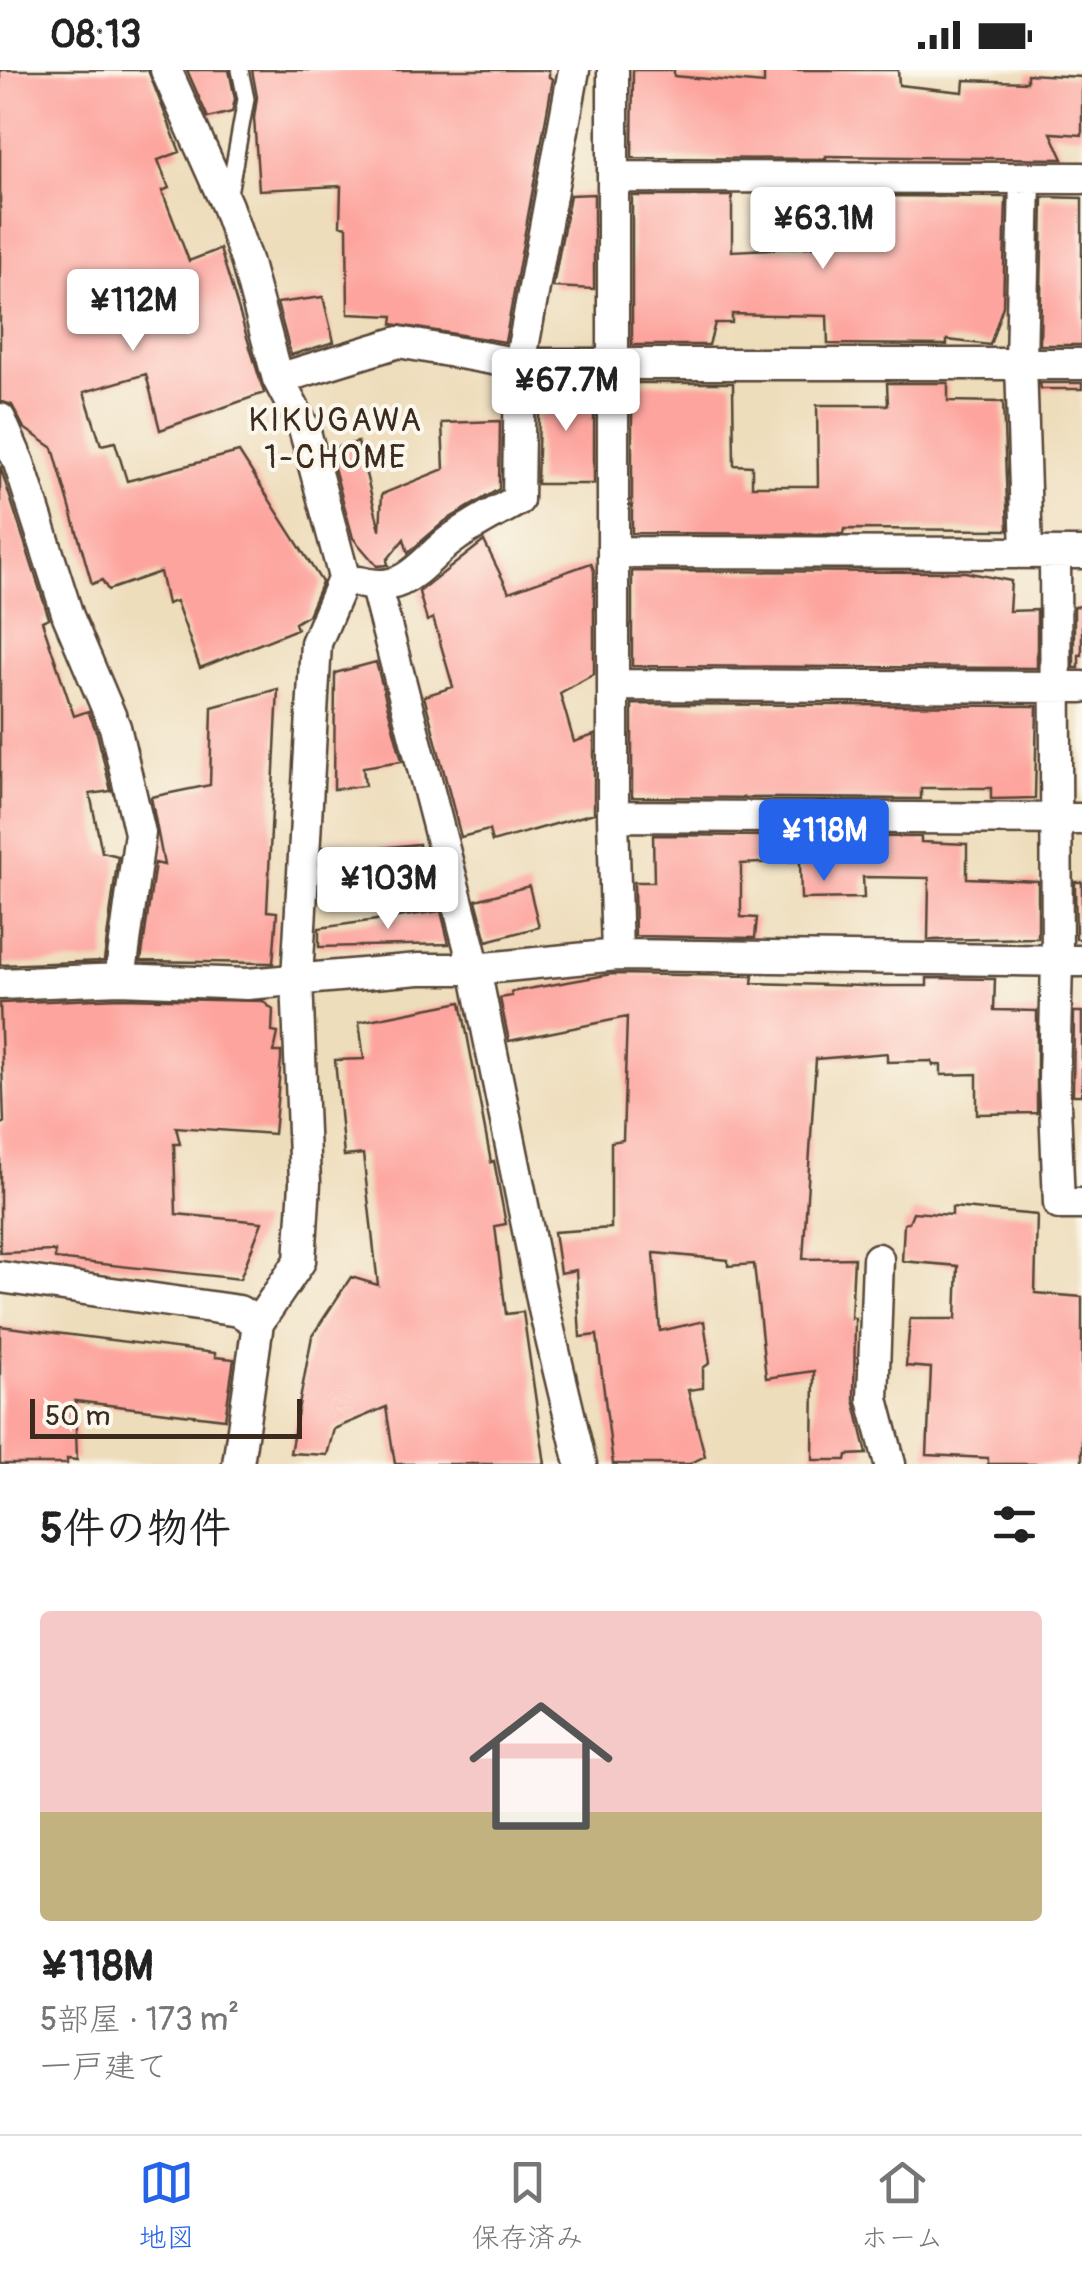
<!DOCTYPE html>
<html lang="ja">
<head>
<meta charset="utf-8">
<style>
  body { margin:0; font-family:Pangolin,"Klee One",sans-serif; background:#f2f2f2; color:#222; height:100vh; display:flex; flex-direction:column; font-size:38px; white-space:nowrap }
  * { box-sizing:border-box; margin:0 }
  p { font-size:32px; color:#767676 }
  .icon { flex:none; width:55px; height:55px; fill:none; stroke:currentColor; stroke-width:2; stroke-linecap:round; stroke-linejoin:round }
  .map { position:relative; height:1394px; overflow:hidden }
  .drawer { display:flex; flex-direction:column; background:#fff; flex:1 }
  .drawer>* { flex:none }
  .scale { position:absolute; left:30px; bottom:25px; width:272px; box-sizing:border-box; padding-left:10px; border:5px solid #3b2a1e; border-top:0; font-size:28px; line-height:35px; white-space:nowrap; color:#3b2a1e; -webkit-text-stroke:8px #fbf7ec; paint-order:stroke }
  .price { position:absolute; translate:-50% -85px; padding:0 22px; border-radius:10px; background:#fff; color:#222; font-size:32px; line-height:65px; filter:drop-shadow(0 2px 5px #0008) }
  .price::after { content:''; position:absolute; left:50%; top:60px; width:30px; height:22px; margin-left:-15px; background:inherit; clip-path:polygon(0 0,100% 0,50% 100%) }
  .price.active { background:#2563eb; color:#fff }
  ul { padding:0; list-style:none }
  li { display:grid; align-content:center; gap:20px; height:530px; padding:0 40px }
  li span { display:grid; place-items:center; height:310px; border-radius:10px; color:#555 }
  li>.icon { margin-inline-start:auto }
  span .icon { width:180px; height:180px; fill:#fffc; stroke-width:1 }
  li b { font-size:42px }
  h2 { display:flex; justify-content:space-between; align-items:center; height:120px; padding:0 40px; font-size:42px }
  .status { display:flex; justify-content:space-between; align-items:center; height:70px; padding:0 50px; background:#fff; direction:ltr }
  .status svg { height:28px; fill:currentColor }
  .tab-bar { display:flex; justify-content:space-around; align-items:center; height:140px; border-top:2px solid #e0e0e0; background:#fff; font-size:28px; color:#767676 }
  .tab-bar a { display:grid; justify-items:center; gap:5px }
  .tab-bar .active { color:#2563eb }
  .map>svg:first-child { display:block }
  .building { fill:#fda49e }
  .lines { fill:none; stroke-linecap:round; stroke-linejoin:round }
  .service-casing { stroke:#564536; stroke-width:20 }
  .minor-casing { stroke:#564536; stroke-width:35 }
  .service { stroke:#fff; stroke-width:15 }
  .minor { stroke:#fff; stroke-width:30 }
  .labels { text-anchor:middle; stroke-width:8; stroke-linejoin:round; paint-order:stroke }
  .neighbourhood-label { font-size:32px; letter-spacing:2.5px; fill:#3b2a1e; stroke:#fbf7ec }
</style>
</head>
<body>
<div class="status"><b>08:13</b><svg viewBox="0 0 49 12"><path d="M0 12V9h3v3zM5 12V6h3v6zM10 12V3h3v9zM15 12V0h3v12zM26 1h20v11H26zM47 4h2v5h-2z"/></svg></div>
<div class="map">
<svg width="1082" height="1394" viewBox="0 0 1082 1394">
  <rect width="100%" height="100%" fill="#fbf7ec"/>
  <filter id="ink" filterUnits="userSpaceOnUse"><feTurbulence type="fractalNoise" baseFrequency=".01" numOctaves="2"/><feDisplacementMap in="SourceGraphic" scale="20" xChannelSelector="R" yChannelSelector="G"/><feConvolveMatrix kernelMatrix="1 2 1 2 8 2 1 2 1" color-interpolation-filters="sRGB"/></filter>
  <filter id="wash" filterUnits="userSpaceOnUse"><feTurbulence type="fractalNoise" baseFrequency=".0048" numOctaves="4" result="noise"/><feDisplacementMap in="SourceGraphic" scale="40" xChannelSelector="R" yChannelSelector="G"/><feGaussianBlur stdDeviation="2.25" result="paint"/><feColorMatrix in="noise" values="0 0 0 0 0 0 0 0 0 0 0 0 0 0 0 0 0 1.4 0 .05"/><feComposite in="paint" operator="in"/></filter>
  <g filter="url(#wash)">
    <rect width="100%" height="100%" fill="#edb"/>
    <g id="blocks">
      <path class="building" d="M0 0H148L180 82 158 90 169 118 162 121 189 191 220 179 264 323 160 360 146 304 84 322 101 375 115 372 127 411 239 382 322 512 308 545 295 553 297 559 200 598 176 531 167 534 160 502 108 520 102 510 92 514 53 378 24 358 12 335 0 331Z
        M187 0H229L235 29 232 42 208 48Z
        M252 0H549V7L553 9 505 272 392 254 393 246 348 244 347 157 340 155 341 116 259 120 254 48 257 27Z
        M633 0H674V6L764 14V0H898L899 15 963 22 964 10 1027 12V4L1082 7V65L1051 63 1063 89 826 86V89L632 88Z
        M594 124V219L553 217 570 125Z
        M632 126H732V181L828 176V148L847 149 849 141H878L879 126 1006 127 1003 236 990 275 947 270V275L828 274 827 246 732 244V253H715L709 275H632Z
        M1043 127 1082 128V275H1040Z
        M323 227 334 272 291 285 277 233Z
        M540 313H594V414H537Z
        M632 313H733L734 395 752 396V416H818L817 335H888L887 313H948V331L1003 332 1008 460 844 459 843 464 632 463Z
        M1040 313H1082V319H1041Z
        M500 351 499 419 445 451 408 483 404 469 387 490 388 495 377 496 353 468 329 379 358 372 380 460 382 424 444 399 442 353Z
        M0 396 49 548 42 551 74 646 88 641 97 663 111 721 90 724 102 782 118 786 104 891 0 895Z
        M484 471 509 522 591 493 594 501V604L560 623 574 672 594 665V743L492 772 489 760 461 767 424 626 453 617 433 548 427 551 419 522Z
        M632 501 965 502 1011 511 1009 541 1037 540V598L632 596Z
        M1082 536V585H1079V598H1074V537Z
        M376 592 402 691 363 697 365 716 334 719 335 603Z
        M278 619 267 841 277 842 273 893 141 891 155 793 164 795 151 727 210 715 212 637Z
        M632 634 1037 636 1035 728 991 729V718H921V729L632 727Z
        M653 765 921 767V772L967 774V808L1038 811V868L928 870 929 808 863 807 864 828 801 829 800 791 741 794V847L757 848 755 868 635 866 634 812H654Z
        M419 774 423 828 322 803 323 777 363 780Z
        M1075 812H1082V869H1076Z
        M529 816 539 857 487 871 476 830Z
        M441 841 449 874 319 877V858Z
        M612 904 753 906 752 913 865 916H927V908L995 909 994 940 1037 941V1043L977 1044V1004L941 1005V995H933L932 991 887 992V983L816 989 803 1189 854 1188 851 1248H855L854 1329 867 1384 847 1385 846 1390H813L814 1301 766 1308 754 1194 728 1196V1190L654 1183 660 1261 704 1251 710 1293 703 1298V1318L688 1320 705 1386 689 1394H613L597 1265 580 1267 576 1200 560 1203 554 1162 611 1158V1072L623 1070 627 947 509 971 500 928 512 926 511 922Z
        M120 928 263 931 273 940 272 962 278 963 274 982H281V989L274 1064 176 1057 180 1074H174L176 1144 262 1152 240 1209 55 1189V1181L0 1183V1054L4 1053 0 933Z
        M461 932 491 1092 494 1091 506 1154 495 1156 506 1244 523 1242 545 1394H395L386 1337 334 1359 327 1385 290 1383 312 1266 351 1207 378 1215 363 1084 344 1086 335 990 364 989 359 952Z
        M1074 942H1082V1025H1073Z
        M952 1137 1037 1145 1035 1223 1082 1227V1394H988V1388L927 1385 931 1298 906 1296 910 1249H956L958 1196 902 1191 904 1154 909 1152 913 1142 952 1145Z
        M0 1256 215 1283V1287L234 1289 225 1349 75 1331 77 1390 67 1389V1394H0Z"/>
    </g>
  </g>
  <g filter="url(#ink)">
    <use href="#blocks" fill-opacity="0" stroke="#564536" stroke-width="2.5"/>
    <g class="lines">
      <g class="service-casing">
        <path id="service" d="M228 129 246 29 240 0"/>
      </g>
      <g class="minor-casing">
        <path id="minor" d="M166 0 227 136 246 190 278 309 304 358 344 507 316 573 297 909 305 1113 300 1191 258 1253 238 1394
          M613 107V0
          M1025 108 1021 293 1027 483
          M278 309 399 272 520 294H1082
          M0 349 19 393 68 546 115 657 140 763 120 909
          M615 482 1082 483
          M1055 483 1057 891 1054 1010 1059 1134H1082
          M359 512C408 526 421 490 455 467 475 453 497 442 518 430L520 294 574 0
          M376 517 475 899 544 1239 581 1394
          M614 615 1082 617
          M613 746 1082 749
          M617 885 613 746V107L1082 108
          M0 914 120 909 247 914 419 899H475L617 885 1082 891
          M878 1189 873 1329 890 1394
          M0 1207 239 1241 258 1253"/>
      </g>
      <use href="#service" class="service"/>
      <use href="#minor" class="minor"/>
    </g>
  </g>
  <g class="labels">
    <g class="neighbourhood-label">
      <text x="336" y="361">KIKUGAWA<tspan x="336" dy="37">1-CHOME</tspan></text>
    </g>
  </g>
</svg>
<div class="scale">50 m</div>
<b class="price" style="left:823px;top:202px">¥63.1M</b>
<b class="price" style="left:133px;top:284px">¥112M</b>
<b class="price" style="left:566px;top:364px">¥67.7M</b>
<b class="price active" style="left:824px;top:814px">¥118M</b>
<b class="price" style="left:388px;top:862px">¥103M</b>
</div>
<section class="drawer">
<h2>5件の物件<svg class="icon" aria-label="filters" viewBox="0 0 24 24"><path d="M4 7h16M4 17h16"/><circle cx="9" cy="7" r="2"/><circle cx="15" cy="17" r="2"/></svg></h2>
<ul>
<li><span style="background:linear-gradient(#f6c9c9 65%,#c2b280 0)"><svg class="icon" aria-label="home" viewBox="0 0 24 24"><path d="M3 11l9-7 9 7M6 9v11h12V9"/></svg></span><div><b>¥118M</b><p>5部屋 · 173 m²</p><p>一戸建て</p></div></li>
</ul>
</section>
<nav class="tab-bar">
<a class="active"><svg class="icon" aria-label="map" viewBox="0 0 24 24"><path d="M3 6l6-2 6 2 6-2v14l-6 2-6-2-6 2zM9 4v14M15 6v14"/></svg>地図</a>
<a><svg class="icon" aria-label="saved" viewBox="0 0 24 24"><path d="M7 4h10v16l-5-4-5 4z"/></svg>保存済み</a>
<a><svg class="icon" aria-label="home" viewBox="0 0 24 24"><path d="M3 11l9-7 9 7M6 9v11h12V9"/></svg>ホーム</a>
</nav>
</body>
</html>
